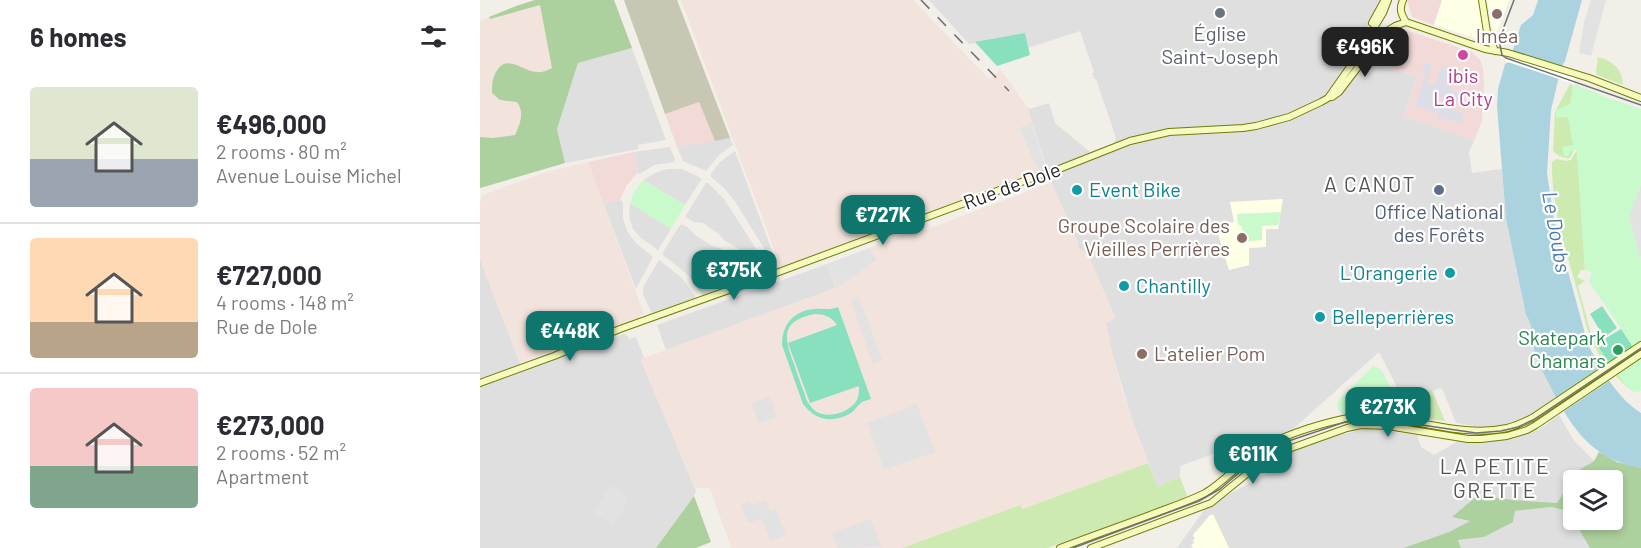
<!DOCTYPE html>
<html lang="en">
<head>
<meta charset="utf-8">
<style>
  body { margin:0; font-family:Barlow,sans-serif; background:#f7f7f7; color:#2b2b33; height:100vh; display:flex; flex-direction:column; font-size:22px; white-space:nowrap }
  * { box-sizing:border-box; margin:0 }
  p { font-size:20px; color:#7c7c81 }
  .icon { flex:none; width:33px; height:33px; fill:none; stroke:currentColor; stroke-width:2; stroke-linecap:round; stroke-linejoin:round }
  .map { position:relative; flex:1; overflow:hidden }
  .details { display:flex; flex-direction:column; background:#fff; width:480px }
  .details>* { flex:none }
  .controls { position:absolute; left:1083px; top:470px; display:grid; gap:12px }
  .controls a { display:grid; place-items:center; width:60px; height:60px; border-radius:6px; background:#fff; box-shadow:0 3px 9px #0003; font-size:30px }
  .price { position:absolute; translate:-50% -51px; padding:0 14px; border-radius:12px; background:#0f766e; color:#fff; font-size:20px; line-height:39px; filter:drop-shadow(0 2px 3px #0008) }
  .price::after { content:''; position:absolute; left:50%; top:36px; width:18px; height:14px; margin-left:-9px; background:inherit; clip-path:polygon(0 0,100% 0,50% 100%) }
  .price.active { background:#222; color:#fff }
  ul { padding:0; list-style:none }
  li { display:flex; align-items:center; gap:18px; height:150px; padding:0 30px }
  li+li { border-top:2px solid #e1e1e2 }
  li span { display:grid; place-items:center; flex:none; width:168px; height:120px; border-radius:6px; color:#555 }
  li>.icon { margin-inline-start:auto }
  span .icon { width:72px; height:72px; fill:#fffc; stroke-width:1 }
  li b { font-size:26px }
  h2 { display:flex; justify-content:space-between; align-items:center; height:72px; padding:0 30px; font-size:26px }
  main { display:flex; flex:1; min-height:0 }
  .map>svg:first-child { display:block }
  .residential { fill:#e0dfdf }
  .commercial { fill:#f2dad9 }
  .education { fill:#ffffe5 }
  .military { fill:#f3e3dd }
  .construction { fill:#c7c7b4 }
  .grass { fill:#cdebb0 }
  .forest { fill:#add19e; fill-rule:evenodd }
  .park { fill:#c8facc }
  .pitch { fill:#88e0be; fill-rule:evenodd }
  .parking { fill:#e2e2e2 }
  .plaza { fill:#dddde8 }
  .water { fill:#aad3df }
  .pier { fill:#fff }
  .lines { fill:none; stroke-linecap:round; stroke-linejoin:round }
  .secondary-casing { stroke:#707d05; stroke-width:8 }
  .secondary { stroke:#f7fabf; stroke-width:6 }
  .tram { stroke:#707070; stroke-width:1.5 }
  .rail { stroke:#707070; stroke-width:1.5; stroke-dasharray:12 12; stroke-linecap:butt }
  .worship-dot { fill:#6b7280; stroke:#fff; stroke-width:2 }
  .education-dot { fill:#8d6e63; stroke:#fff; stroke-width:2 }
  .hotel-dot { fill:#d1479c; stroke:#fff; stroke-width:2 }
  .culture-dot { fill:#0f9aa8; stroke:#fff; stroke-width:2 }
  .service-dot { fill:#5c6f8a; stroke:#fff; stroke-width:2 }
  .leisure-dot { fill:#2e9e5b; stroke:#fff; stroke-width:2 }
  .labels { text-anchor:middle; stroke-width:4.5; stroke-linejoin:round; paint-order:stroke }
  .worship-label { font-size:20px; fill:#5b616d; stroke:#fff }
  .education-label { font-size:20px; fill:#785e54; stroke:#fff }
  .hotel-label { font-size:20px; fill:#b23c85; stroke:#fff }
  .street-label { font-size:20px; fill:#222; stroke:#fff }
  .culture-label { font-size:20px; fill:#0d838f; stroke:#fff; text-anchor:start }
  .service-label { font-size:20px; fill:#4e5e75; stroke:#fff }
  .leisure-label { font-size:20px; fill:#27864d; stroke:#fff; text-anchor:end }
  .neighbourhood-label { font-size:21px; letter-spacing:1.5px; fill:#555; stroke:#fff }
  .water-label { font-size:21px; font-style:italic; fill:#4a7aab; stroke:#fff }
</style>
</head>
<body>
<main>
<section class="details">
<h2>6 homes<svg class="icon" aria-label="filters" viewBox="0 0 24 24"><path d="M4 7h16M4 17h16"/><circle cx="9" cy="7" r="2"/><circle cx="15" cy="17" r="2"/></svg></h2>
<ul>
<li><span style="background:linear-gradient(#dfe7d0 60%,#9aa5b1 0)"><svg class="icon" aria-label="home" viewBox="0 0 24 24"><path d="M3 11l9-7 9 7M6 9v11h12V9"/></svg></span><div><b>€496,000</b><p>2 rooms · 80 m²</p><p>Avenue Louise Michel</p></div></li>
<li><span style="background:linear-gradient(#ffd9b3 70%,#b9a48a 0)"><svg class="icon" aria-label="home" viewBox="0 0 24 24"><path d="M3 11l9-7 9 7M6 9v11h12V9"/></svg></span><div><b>€727,000</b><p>4 rooms · 148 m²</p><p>Rue de Dole</p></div></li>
<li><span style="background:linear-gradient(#f6c9c9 65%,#7fa58c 0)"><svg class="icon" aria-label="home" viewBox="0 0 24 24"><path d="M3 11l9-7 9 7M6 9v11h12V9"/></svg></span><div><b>€273,000</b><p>2 rooms · 52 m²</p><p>Apartment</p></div></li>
</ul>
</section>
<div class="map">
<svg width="1161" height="548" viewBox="0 0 1161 548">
  <rect width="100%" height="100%" fill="#f2efe9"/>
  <path class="residential" d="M449 0H901L881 38 902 48V50L908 53 905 67 937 76 924 116 994 141 989 152 992 173 1022 169 1026 219 1046 315 1050 321 1055 357 1076 397 1048 417 1028 425 1005 428 976 423 962 388 945 393 919 391 899 352 811 431 790 438 767 442 700 466V477L683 484 678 489 652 419 632 353 626 323 635 318 609 257 598 247V243L572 184 547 107 550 109 569 103 575 123 610 152 634 143 636 138 616 79H614L612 73 614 72 600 31 548 48 545 33 489 44Z
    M152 48 186 140 158 145 159 149 85 163 77 129 98 63Z
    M250 138 253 145 239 155 226 171 203 161 197 147Z
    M190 147 195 160 194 162 174 165 160 174 157 173 154 152Z
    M255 151 295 259 292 261 254 200 244 188 231 177V174L240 162Z
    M187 169H202L221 178V180L205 205 163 180 175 173Z
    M226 183H228L244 199 286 264 285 265 244 240 239 234 223 223 214 222 206 217V215Z
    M140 200 143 202V218L147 231 156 243 173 257 156 289 123 203Z
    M150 203 191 229 178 250 161 238 153 229 149 216Z
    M202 224 210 229 215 235 232 246 240 248 252 255 280 272V275L224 295H222L208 275 183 255V252L200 225Z
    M0 259 43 371 144 334 147 335 149 339 156 337 164 358 161 360 216 491 214 496 176 548H0Z
    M179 260 202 278 215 296V299L172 314 163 294V287Z
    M347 264 356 288 186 350 177 325Z
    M1079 415 1093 439 1114 461 1097 471 1077 503 1033 500 998 495 973 517 992 520 969 532 923 548H697L727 506 785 475 805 453 822 446 864 434 887 429 937 435 941 447 954 455 978 441 1032 439 1060 429Z
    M1071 507 1088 511 1110 548H981L978 540 1004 537 1035 511Z"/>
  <path class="commercial" d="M927 0H962L954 25 932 17Z
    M926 30 992 52 1000 60 1003 67 1004 85 1002 121 994 141 924 116 937 76 905 67 908 53 904 51 902 48 907 38 919 36Z
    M219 102 235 141 197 147 185 114Z
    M154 152 157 173 147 185 140 200 123 203 108 162Z"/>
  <path class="education" d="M962 0H998L1003 31 1000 38H994L954 25Z
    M1007 0H1029L1018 30 1015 32 1012 28Z
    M803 199 798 229H786V247L769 248V265L749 270 735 224 754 222 750 202Z
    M733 514 749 548H713L711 545 714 543 713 540 715 539 713 535 730 515H732Z"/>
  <path class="military" d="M55 0H134L152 48 98 63 77 129 85 163 0 188V21L36 6Z
    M201 0H433L509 79 520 69 530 82 547 107 552 123 539 128 559 172 301 268Z
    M108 162 164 314 159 316V319L150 322 40 363 0 259V203L2 195 66 172Z
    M570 183 572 184 597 240 598 247 609 257 635 318 626 323 632 353 642 390 668 463 541 509 539 505 422 548H251L230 488H215L161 359 355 288 347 264 436 230 443 227 445 230Z"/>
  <path class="construction" d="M144 0H197L250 138 235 141 219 102 185 114Z"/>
  <path class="grass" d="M1118 57C1132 60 1143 70 1143 85L1117 75 1116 72Z
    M1090 84 1093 85C1088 122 1093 140 1095 148L1090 158C1085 159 1075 155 1073 150L1075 112Z
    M1097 150 1105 270H1101L1097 277 1105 281 1098 286 1111 334 1116 344 1148 388C1135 376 1122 362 1114 345 1106 330 1103 310 1098 293 1086 250 1071 207 1072 162L1076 159 1086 161 1091 160Z
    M952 390 965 421 948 419C951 396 934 399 919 391L945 393Z
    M668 463 678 488 683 484 700 477 707 496 705 498 567 548H422L540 505 542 509Z"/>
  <path class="forest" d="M55 0H134L152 48 98 63 77 129 85 163 0 188V137L13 138 35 135C40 124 45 113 37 102L20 100 12 93C12 85 12 81 15 74 26 51 42 72 58 72 62 73 68 70 72 68L60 5 10 19 9 17 36 6Z
    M1119 452 1137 462 1161 468V548H1110L1088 511 1071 507 1035 511 1033 522 1004 537 978 540 981 548H923L969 532 990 521 972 517 998 495 1033 500 1077 503 1097 471 1114 461ZM1094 480H1132V519H1094Z
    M214 496 231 542 216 548H176Z"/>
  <path class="park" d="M1094 84 1123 96 1161 109V184L1149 217 1161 259V340L1153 346 1108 280 1111 277V272L1105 270 1097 150 1090 151 1089 156H1084L1082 147 1093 145 1088 117 1076 118V110L1090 104Z
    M163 180 205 205 191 229 150 203 154 192Z
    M801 212 798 225 782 226V240L763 242 762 227 758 224 757 214Z
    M1161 358V391L1153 392 1148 388 1134 369Z
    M893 366 901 369 916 398 924 402 936 405 940 411V420L902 414 886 413 864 415 858 410 857 402Z"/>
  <path class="pitch" d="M545 33 550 55 517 66 495 42Z
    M1122 306 1137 328 1124 337 1110 314Z
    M358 307 391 399C388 400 384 401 382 402 378 405 375 410 371 413 352 424 335 420 323 404L302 345C302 325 313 311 334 309 344 308 347 311 358 307ZM335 314C344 314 352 317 357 325L308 343 330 403 379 386C379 391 379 396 377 400 370 412 349 419 337 412 333 410 330 405 327 401 323 389 318 377 314 364 304 338 300 321 335 314Z
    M1141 329 1157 353 1134 369 1116 344Z"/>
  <path class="parking" d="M1111 0H1126L1111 56 1099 53 1104 22Z
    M552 123 565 165 563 166 564 170 559 172 539 128Z
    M1161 184V259L1149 217Z
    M390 248 396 260 369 280 366 279 367 282 356 288 347 264Z
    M376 297H379L402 360 393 364 371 301Z
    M290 396 297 417 278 423 271 403Z
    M437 404 455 452 404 470 387 423Z
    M131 485 146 495 145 497 148 500 146 505 133 525 113 512Z
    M286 500 290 511 296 509 306 535 290 541 282 519 268 523 261 505 270 501 272 505Z
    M391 519 402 547 357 548 352 533Z"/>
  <path class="plaza" d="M945 62 952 65 947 82 955 85 962 66 971 68 966 85 978 75 981 78 982 80 968 89 982 94 979 102 962 97 959 105 984 114 980 123 962 117 960 121 958 120 959 113 935 106 946 74 942 72Z"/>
  <path class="water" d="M1058 0H1102L1085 61 1081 68 1071 110 1067 173 1074 220 1108 345C1122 370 1137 398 1161 413V468C1110 459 1091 427 1069 384 1065 375 1058 365 1055 355 1052 341 1054 327 1046 315L1026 219 1017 106 1018 89 1025 64 1029 62 1041 25 1053 15Z"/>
  <path class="pier" d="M1027 49 1095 71 1094 84 1025 61Z
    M1153 346 1161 359 1058 429 1050 415Z"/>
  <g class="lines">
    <g class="secondary-casing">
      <path id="secondary" d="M923 0C919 9 921 14 926 22
        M1002 0 1007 32 1015 51
        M892 23 904 1
        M852 97 859 92 904 33 915 26 926 22 1005 49 1028 53 1109 78 1161 98
        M0 383 74 356 140 329 288 276 563 174 574 171 650 141 689 132 763 128 776 126 809 117 841 102 848 98 872 64 903 13 908 0
        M580 548C609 537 640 526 670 515 688 508 707 502 725 493 742 483 755 468 771 456 792 438 836 425 863 419 918 408 972 440 1027 428 1035 426 1044 422 1052 418L1161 345
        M611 548 731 503 789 456 867 428 881 425 908 426 988 439H1001L1027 436 1047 430 1056 425 1161 354"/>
    </g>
    <use href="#secondary" class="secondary"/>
    <path class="tram" d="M1034 0 1019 40 1022 55 1026 58 1161 105
      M593 548 719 501 740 489 788 448 865 422 880 420H908L996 433 1021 431 1038 427 1053 420 1161 348"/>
    <path class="rail" d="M441 0 529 91"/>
  </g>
  <circle class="worship-dot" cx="740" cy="13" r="6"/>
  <g class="education-dot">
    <circle cx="1017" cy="14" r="6"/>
    <circle cx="762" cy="238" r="6"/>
    <circle cx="662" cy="354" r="6"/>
  </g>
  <circle class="hotel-dot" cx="983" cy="55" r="6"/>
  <g class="culture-dot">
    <circle cx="597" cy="190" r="6"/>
    <circle cx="970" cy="273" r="6"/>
    <circle cx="644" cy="286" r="6"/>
    <circle cx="840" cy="317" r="6"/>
  </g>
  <circle class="service-dot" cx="959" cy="190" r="6"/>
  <circle class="leisure-dot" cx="1138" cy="350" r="6"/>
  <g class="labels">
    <g class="worship-label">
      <text x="740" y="41">Église<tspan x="740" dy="23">Saint-Joseph</tspan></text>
    </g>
    <g class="education-label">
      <text x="1017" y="43">Iméa</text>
      <text x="750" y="233" text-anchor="end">Groupe Scolaire des<tspan x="750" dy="23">Vieilles Perrières</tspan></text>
      <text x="674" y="361" text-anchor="start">L'atelier Pom</text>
    </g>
    <g class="hotel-label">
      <text x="983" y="83">ibis<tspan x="983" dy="23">La City</tspan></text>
    </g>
    <g class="street-label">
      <text transform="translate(532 186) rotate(-20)" y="7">Rue de Dole</text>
    </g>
    <g class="culture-label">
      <text x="609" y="197">Event Bike</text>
      <text x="958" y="280" text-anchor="end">L'Orangerie</text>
      <text x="656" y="293">Chantilly</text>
      <text x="852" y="324">Belleperrières</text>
    </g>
    <g class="service-label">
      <text x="959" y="219">Office National<tspan x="959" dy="23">des Forêts</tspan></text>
    </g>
    <g class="leisure-label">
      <text x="1126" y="345">Skatepark<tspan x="1126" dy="23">Chamars</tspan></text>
    </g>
    <g class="neighbourhood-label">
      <text x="890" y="192">A CANOT</text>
      <text x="1015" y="474">LA PETITE<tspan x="1015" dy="24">GRETTE</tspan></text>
    </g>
    <g class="water-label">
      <text transform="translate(1076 232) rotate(80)" y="7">Le Doubs</text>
    </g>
  </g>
</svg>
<div class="controls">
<a><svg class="icon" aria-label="layers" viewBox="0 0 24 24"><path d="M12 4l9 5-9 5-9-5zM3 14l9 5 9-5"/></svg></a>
</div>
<b class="price active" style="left:885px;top:78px">€496K</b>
<b class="price" style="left:403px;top:246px">€727K</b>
<b class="price" style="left:254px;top:301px">€375K</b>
<b class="price" style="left:90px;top:362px">€448K</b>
<b class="price" style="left:908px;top:438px">€273K</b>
<b class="price" style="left:773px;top:485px">€611K</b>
</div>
</main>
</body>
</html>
